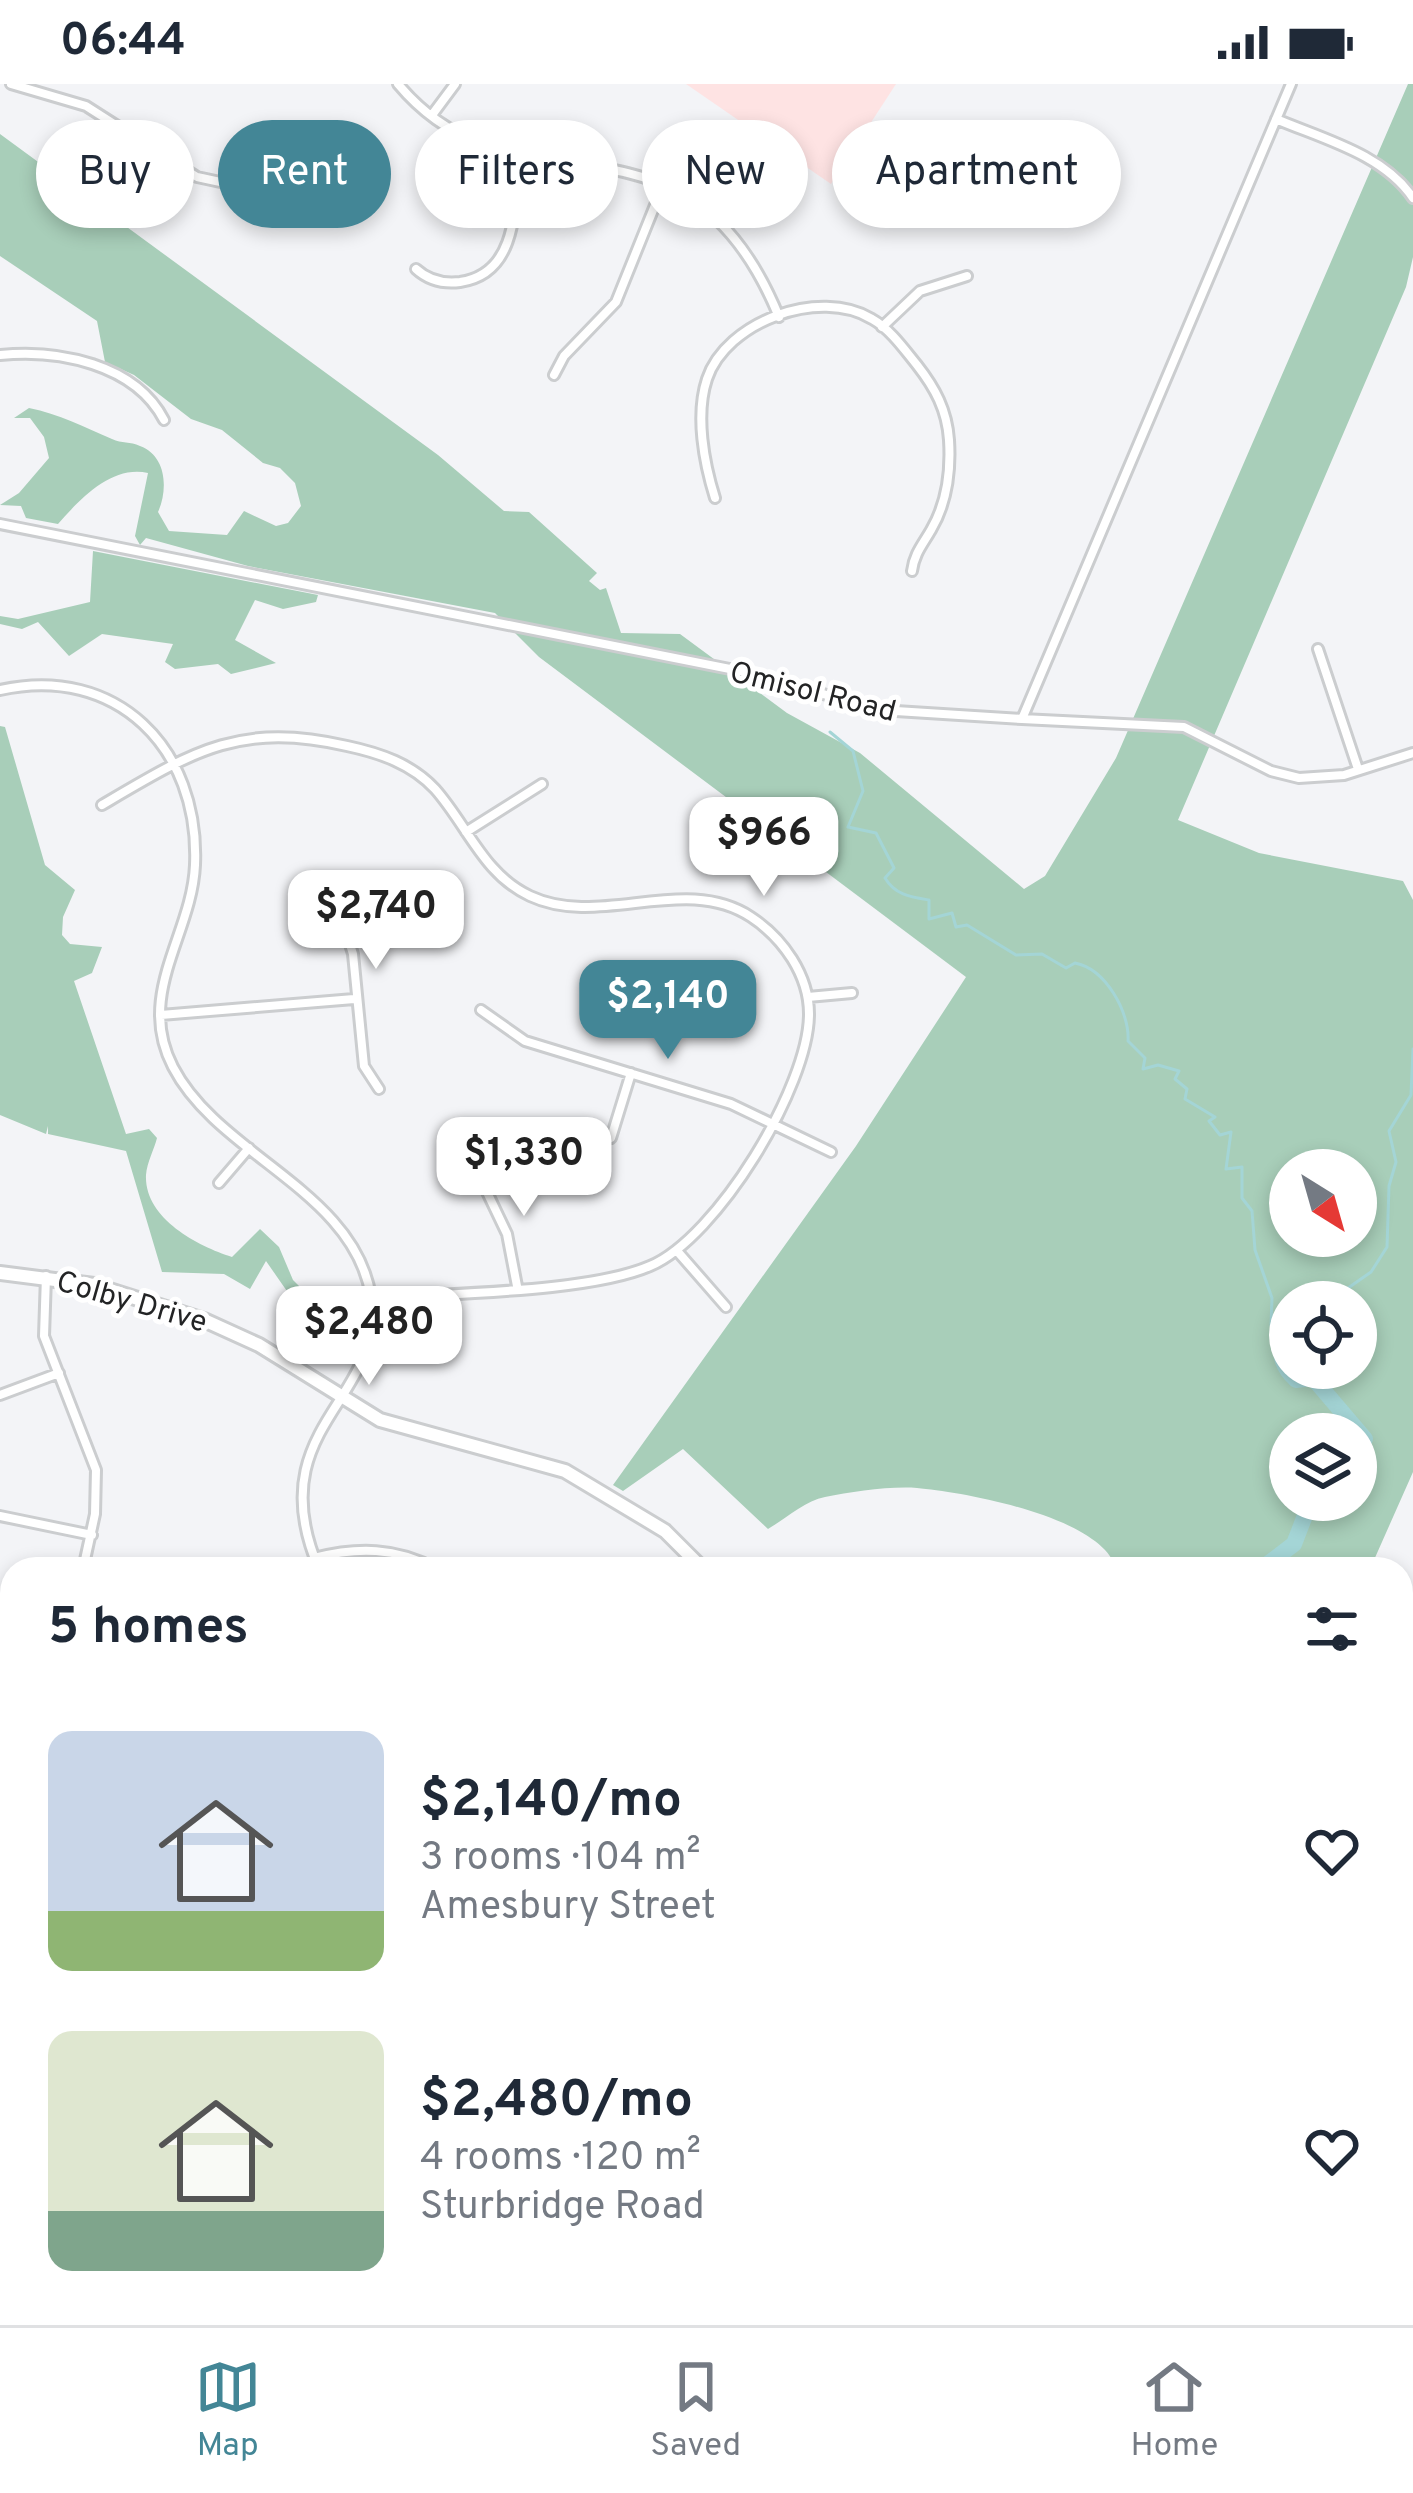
<!DOCTYPE html>
<html lang="en">
<head>
<meta charset="utf-8">
<style>
  body { margin:0; font-family:Overpass,sans-serif; background:#f2f2f3; color:#1f2937; height:100vh; display:flex; flex-direction:column; font-size:45px; white-space:nowrap }
  * { box-sizing:border-box; margin:0 }
  p { font-size:39px; color:#747a83 }
  .icon { flex:none; width:66px; height:66px; fill:none; stroke:currentColor; stroke-width:2; stroke-linecap:round; stroke-linejoin:round }
  .map { position:relative; flex:1; overflow:hidden }
  .details { position:absolute; left:0px; top:1473px; width:1413px; height:768px; display:flex; flex-direction:column; background:#fff; border-radius:36px 36px 0 0; box-shadow:0 6px 18px #0003 }
  .details>* { flex:none }
  .banner { position:absolute; left:36px; top:36px; width:1341px; height:108px; display:flex; gap:24px }
  .needle { width:78px; rotate:143deg }
  .controls { position:absolute; left:1269px; top:1065px; display:grid; gap:24px }
  .controls a { display:grid; place-items:center; width:108px; height:108px; border-radius:50%; background:#fff; box-shadow:0 6px 18px #0003; font-size:60px }
  .price { position:absolute; translate:-50% -102px; padding:0 27px; border-radius:24px; background:#fff; color:#222; font-size:39px; line-height:78px; filter:drop-shadow(0 3px 6px #0008) }
  .price::after { content:''; position:absolute; left:50%; top:72px; width:36px; height:27px; margin-left:-18px; background:inherit; clip-path:polygon(0 0,100% 0,50% 100%) }
  .price.current { background:#438696; color:#fff }
  ul { padding:0; list-style:none }
  li { display:flex; align-items:center; gap:36px; height:300px; padding:0 48px }
  li span { display:grid; place-items:center; flex:none; width:336px; height:240px; border-radius:24px; color:#555 }
  li>.icon { margin-inline-start:auto }
  span .icon { width:144px; height:144px; fill:#fffc; stroke-width:1 }
  li b { font-size:51px }
  h2 { display:flex; justify-content:space-between; align-items:center; height:144px; padding:0 48px; font-size:51px }
  .chip { padding:0 42px; border-radius:54px; background:#fff; box-shadow:0 6px 18px #0003; font-size:42px; line-height:108px }
  .chip.current { background:#438696; color:#fff }
  .status { display:flex; justify-content:space-between; align-items:center; height:84px; padding:0 60px; background:#fff; direction:ltr }
  .status svg { height:33px; fill:currentColor }
  .menu { display:flex; justify-content:space-around; align-items:center; height:168px; border-top:3px solid #e0e1e3; background:#fff; font-size:33px; color:#747a83 }
  .menu a { display:grid; justify-items:center; gap:6px }
  .menu .current { color:#438696 }
  .map>svg:first-child { display:block }
  .commercial { fill:#fee3e3 }
  .green { fill:#a8ceb9; fill-rule:evenodd }
  .lines { fill:none; stroke-linecap:round; stroke-linejoin:round }
  .stream { stroke:#a4d5d6; stroke-width:3 }
  .river { stroke:#a4d5d6; stroke-width:16 }
  .street-casing { stroke:#cbcdcf; stroke-width:14 }
  .secondary-casing { stroke:#cbcdcf; stroke-width:18 }
  .primary-casing { stroke:#cfcfcf; stroke-width:18 }
  .street { stroke:#fff; stroke-width:8 }
  .secondary { stroke:#fff; stroke-width:12 }
  .primary { stroke:#f5d8cc; stroke-width:12 }
  .labels { text-anchor:middle; stroke-width:10; stroke-linejoin:round; paint-order:stroke }
  .street-label { font-size:30px; fill:#232425; stroke:#fff }
</style>
</head>
<body>
<div class="status"><b>06:44</b><svg viewBox="0 0 49 12"><path d="M0 12V9h3v3zM5 12V6h3v6zM10 12V3h3v9zM15 12V0h3v12zM26 1h20v11H26zM47 4h2v5h-2z"/></svg></div>
<div class="map">
<svg width="1413" height="2241" viewBox="0 0 1413 2241">
  <rect width="100%" height="100%" fill="#f3f4f7"/>
  <path class="commercial" d="M686 0H896L831 100Z"/>
  <path class="green" d="M1408 0H1413V173L1406 203 1178 736 1259 769 1403 797 1413 816V1388L1370 1485H1116C1103 1433 964 1408 917 1404 889 1402 852 1408 825 1413 805 1417 785 1435 768 1445L683 1365 623 1407 613 1401 856 1062 966 893 539 573 495 529 248 482 146 454 140 461 135 452 148 389C112 381 81 414 58 440L26 434 21 422 0 421 19 409 49 374 44 353 30 334H14L29 324C59 330 84 343 112 355 122 360 130 357 140 362 167 372 168 406 158 428L169 447 227 451 244 427 276 442 288 439 301 422 295 399 280 384 263 379 222 346 191 335 134 291 105 278 97 237 0 172V50L438 371 504 427 529 428 597 489 589 497 600 506 606 504 621 549 680 550 787 629 860 669 1024 805 1045 792 1116 674ZM1290 1086H1356V1152H1290ZM1290 1218H1356V1284H1290ZM1290 1350H1356V1416H1290Z
    M93 467 318 511 316 518 283 525 255 516 235 556 276 579 231 590 218 580 175 585 165 578 173 560 102 550 69 572 38 538 22 545 0 540V532L18 535 90 518Z
    M0 642 5 643 45 781 75 806 63 833 62 851 70 860 102 863 92 889 74 897 126 1050 149 1045 157 1054C154 1066 147 1078 146 1091 144 1134 197 1162 232 1173L260 1145 279 1163 293 1196 315 1218 314 1231 298 1223 266 1177 250 1205 224 1190 162 1188 126 1067 48 1050V1042L46 1050 0 1031Z
    M1401 2068H1413V2217L1401 2218Z
    M129 2229H231L268 2235 278 2229H351L345 2241H134Z
    M674 2229H1027L1035 2241H682Z
    M1119 2229H1364L1323 2241H1113Z"/>
  <g class="lines">
    <path class="stream" d="M830 648 853 667 863 707 848 743 876 749 894 784 885 794C895 811 911 813 929 816V835L952 829 956 843 967 841 1016 871 1042 870 1066 884 1075 879C1106 885 1130 929 1128 957L1145 974 1143 985 1158 981 1179 987 1175 995 1187 1005 1185 1015 1215 1033 1209 1037 1220 1051 1231 1048 1226 1085 1242 1083V1114L1252 1127 1255 1166 1272 1214 1271 1241 1281 1253 1290 1237
      M1328 1218 1371 1188 1387 1163 1389 1102 1396 1078 1389 1047 1411 1011 1413 965
      M975 2241 988 2237 991 2229"/>
    <path class="river" d="M1281 1253C1280 1273 1282 1283 1296 1296L1313 1294 1365 1355 1356 1365
      M1261 1485 1294 1460 1311 1416
      M1161 2241 1169 2229"/>
    <g class="street-casing">
      <path id="street" d="M11 0 86 22 197 93 225 99
        M398 0C518 144 684 0 779 233
        M432 31 455 0
        M1276 35C1323 55 1383 70 1413 114
        M416 185C428 196 443 200 460 198 523 189 514 111 519 63
        M882 243 920 207 967 192
        M0 271C58 265 135 280 164 336
        M554 291 564 272 616 218 670 84
        M715 414C704 379 695 331 707 295 726 238 819 203 872 235 890 245 904 265 917 281 935 304 947 326 949 356 951 387 947 419 931 446 923 460 914 470 912 487
        M0 440 745 588 880 626 1022 635 1291 0
        M1318 565 1358 685
        M0 606C116 580 200 664 195 781 192 851 135 910 173 983 219 1072 355 1107 371 1213 387 1316 258 1343 319 1485
        M1022 635 1184 643 1271 687 1299 694 1344 691 1413 669
        M102 721C192 668 240 637 347 662 380 669 412 680 435 705 467 741 484 791 530 812 600 845 684 789 751 833 783 854 809 891 809 930 809 1002 717 1154 650 1182 588 1209 444 1209 372 1215
        M466 748 542 700
        M330 797 353 870 364 982 379 1005
        M808 913 852 909
        M481 926 525 957 731 1020 831 1068
        M161 931 354 915
        M611 1054 631 989
        M476 1085 507 1150 517 1202
        M219 1099 249 1064
        M678 1168 726 1223
        M46 1192 44 1252 96 1386 95 1430 83 1485
        M0 1311 59 1289
        M0 1432 92 1451
        M314 1474C357 1463 396 1463 436 1485
        M908 1485H911
        M0 1571 12 1572
        M1401 1607 1413 1613
        M4 1686 12 1683
        M1401 1853 1413 1850
        M0 1934 6 1943 0 1954
        M1401 1984 1413 1978
        M458 2229 485 2241
        M405 2241 411 2229"/>
    </g>
    <g class="secondary-casing">
      <path id="secondary" d="M0 1189 94 1201 204 1236 259 1261 380 1336 565 1387 665 1447 703 1485
        M525 2241 532 2229"/>
    </g>
    <g class="primary-casing">
      <path id="primary" d="M1396 2241 1413 2239"/>
    </g>
    <use href="#street" class="street"/>
    <use href="#secondary" class="secondary"/>
    <use href="#primary" class="primary"/>
  </g>
  <g class="labels">
    <g class="street-label">
      <text transform="translate(813 607) rotate(14)" y="10">Omisol Road</text>
      <text transform="translate(132 1217) rotate(16)" y="10">Colby Drive</text>
    </g>
  </g>
</svg>
<div class="controls">
<a><svg class="needle" viewBox="-14 -14 28 28"><path d="M0-13l5 13h-10z" fill="#e53935"/><path d="M0 13l5-13h-10z" fill="#747a83"/></svg></a>
<a><svg class="icon" aria-label="locate" viewBox="0 0 24 24"><circle cx="12" cy="12" r="6"/><path d="M12 2v4M12 18v4M2 12h4M18 12h4"/></svg></a>
<a><svg class="icon" aria-label="layers" viewBox="0 0 24 24"><path d="M12 4l9 5-9 5-9-5zM3 14l9 5 9-5"/></svg></a>
</div>
<b class="price" style="left:764px;top:815px">$966</b>
<b class="price" style="left:376px;top:888px">$2,740</b>
<b class="price current" style="left:668px;top:978px">$2,140</b>
<b class="price" style="left:524px;top:1135px">$1,330</b>
<b class="price" style="left:369px;top:1304px">$2,480</b>
<div class="banner">
<a class="chip">Buy</a>
<a class="chip current">Rent</a>
<a class="chip">Filters</a>
<a class="chip">New</a>
<a class="chip">Apartment</a>
</div>
<section class="details">
<h2>5 homes<svg class="icon" aria-label="filters" viewBox="0 0 24 24"><path d="M4 7h16M4 17h16"/><circle cx="9" cy="7" r="2"/><circle cx="15" cy="17" r="2"/></svg></h2>
<ul>
<li><span style="background:linear-gradient(#c9d6e8 75%,#8fb573 0)"><svg class="icon" aria-label="home" viewBox="0 0 24 24"><path d="M3 11l9-7 9 7M6 9v11h12V9"/></svg></span><div><b>$2,140/mo</b><p>3 rooms · 104 m²</p><p>Amesbury Street</p></div><svg class="icon" aria-label="heart" viewBox="0 0 24 24"><path d="M12 20l-8-8c-3-5 5-10 8-4 3-6 11-1 8 4z"/></svg></li>
<li><span style="background:linear-gradient(#dfe7d0 75%,#7fa58c 0)"><svg class="icon" aria-label="home" viewBox="0 0 24 24"><path d="M3 11l9-7 9 7M6 9v11h12V9"/></svg></span><div><b>$2,480/mo</b><p>4 rooms · 120 m²</p><p>Sturbridge Road</p></div><svg class="icon" aria-label="heart" viewBox="0 0 24 24"><path d="M12 20l-8-8c-3-5 5-10 8-4 3-6 11-1 8 4z"/></svg></li>
</ul>
</section>
</div>
<nav class="menu">
<a class="current"><svg class="icon" aria-label="map" viewBox="0 0 24 24"><path d="M3 6l6-2 6 2 6-2v14l-6 2-6-2-6 2zM9 4v14M15 6v14"/></svg>Map</a>
<a><svg class="icon" aria-label="saved" viewBox="0 0 24 24"><path d="M7 4h10v16l-5-4-5 4z"/></svg>Saved</a>
<a><svg class="icon" aria-label="home" viewBox="0 0 24 24"><path d="M3 11l9-7 9 7M6 9v11h12V9"/></svg>Home</a>
</nav>
</body>
</html>
